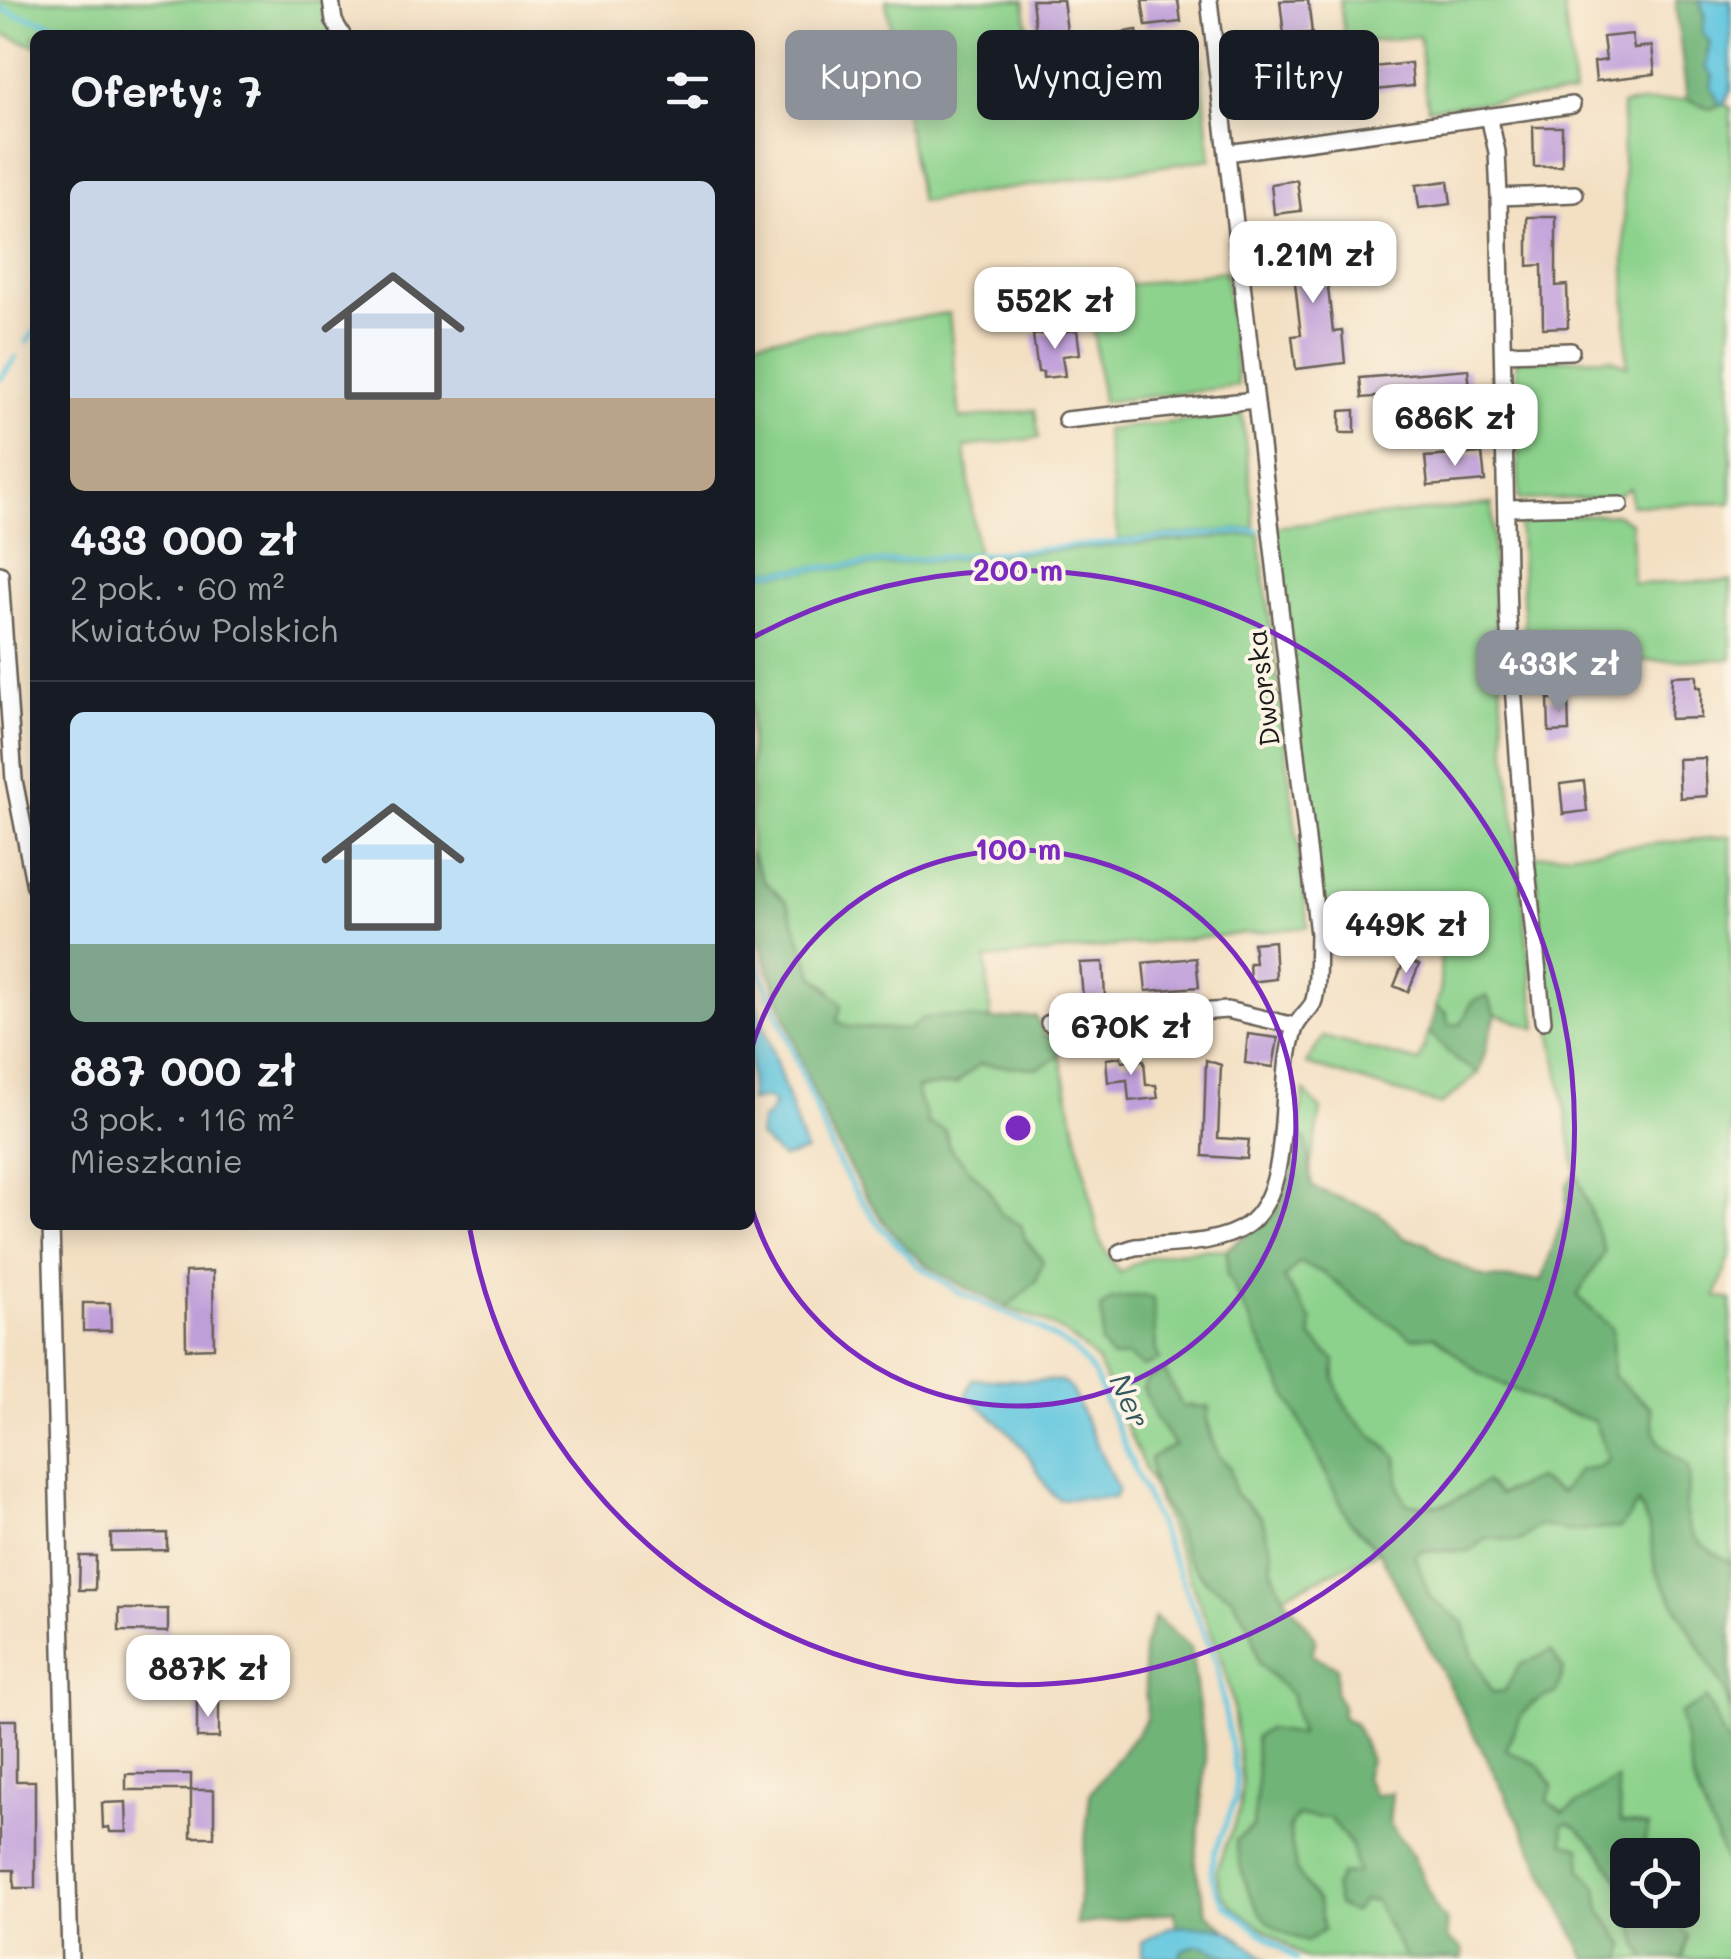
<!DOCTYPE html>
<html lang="pl">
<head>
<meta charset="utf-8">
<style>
  body { margin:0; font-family:Mali,sans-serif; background:#242831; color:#f1f3f6; height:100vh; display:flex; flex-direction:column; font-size:38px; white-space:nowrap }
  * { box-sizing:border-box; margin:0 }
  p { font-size:32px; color:#9ea1a6 }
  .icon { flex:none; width:55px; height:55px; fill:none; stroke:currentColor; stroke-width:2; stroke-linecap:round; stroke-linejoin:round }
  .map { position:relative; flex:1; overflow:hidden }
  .sheet { position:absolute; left:30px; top:30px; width:725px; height:1200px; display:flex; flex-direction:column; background:#171b24; border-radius:15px; box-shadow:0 5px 25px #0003 }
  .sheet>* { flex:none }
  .banner { position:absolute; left:785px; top:30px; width:795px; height:90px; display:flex; gap:20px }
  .controls { position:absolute; left:1610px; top:1838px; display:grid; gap:20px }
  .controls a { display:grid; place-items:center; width:90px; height:90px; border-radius:15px; background:#171b24; box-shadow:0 5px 25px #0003; font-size:50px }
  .price { position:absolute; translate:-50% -85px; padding:0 22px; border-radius:20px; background:#fff; color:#222; font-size:32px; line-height:65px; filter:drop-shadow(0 2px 5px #0008) }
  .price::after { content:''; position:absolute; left:50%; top:60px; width:30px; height:22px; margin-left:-15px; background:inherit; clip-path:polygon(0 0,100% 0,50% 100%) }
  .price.current { background:#8c9099; color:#fff }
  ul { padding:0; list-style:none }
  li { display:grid; align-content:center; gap:20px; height:530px; padding:0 40px }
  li+li { border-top:2px solid #363941 }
  li span { display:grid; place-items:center; height:310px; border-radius:15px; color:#555 }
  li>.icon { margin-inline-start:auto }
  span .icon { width:180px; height:180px; fill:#fffc; stroke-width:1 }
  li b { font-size:42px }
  h2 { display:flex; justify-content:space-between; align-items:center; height:120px; padding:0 40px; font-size:42px }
  .tag { padding:0 35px; border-radius:15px; background:#171b24; box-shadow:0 5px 25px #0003; font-size:35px; line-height:90px }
  .tag.current { background:#8c9099; color:#fff }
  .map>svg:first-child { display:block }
  .green { fill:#8cd28c; stroke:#547754; stroke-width:2.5; fill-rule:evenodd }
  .forest { fill:#71b478; stroke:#46684a; stroke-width:2.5; fill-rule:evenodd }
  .water { fill:#61c6df; stroke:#3e717e; stroke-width:2.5 }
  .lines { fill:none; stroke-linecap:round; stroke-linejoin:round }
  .stream { stroke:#61c6df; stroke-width:5 }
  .building { fill:#bf9fda }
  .minor-casing { stroke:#676056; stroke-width:20 }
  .minor { stroke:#fff; stroke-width:15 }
  .ring { fill:none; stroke:#7b2cbf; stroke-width:5 }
  .labels { text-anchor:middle; stroke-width:8; stroke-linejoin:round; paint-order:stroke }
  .street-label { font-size:28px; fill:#1c1c1c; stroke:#fcf5e5 }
  .water-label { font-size:30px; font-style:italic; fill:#345860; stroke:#fcf5e5 }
  .centre { fill:#7b2cbf; stroke:#fcf5e5; stroke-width:5 }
  .ring-label { font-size:30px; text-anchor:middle; font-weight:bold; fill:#7b2cbf; stroke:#fcf5e5; stroke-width:8; stroke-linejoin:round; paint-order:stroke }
</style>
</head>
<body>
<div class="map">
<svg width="1731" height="1959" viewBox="0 0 1731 1959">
  <rect width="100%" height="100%" fill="#fcf5e5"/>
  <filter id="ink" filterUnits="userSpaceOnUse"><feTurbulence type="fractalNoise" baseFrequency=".01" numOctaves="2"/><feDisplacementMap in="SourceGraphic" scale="20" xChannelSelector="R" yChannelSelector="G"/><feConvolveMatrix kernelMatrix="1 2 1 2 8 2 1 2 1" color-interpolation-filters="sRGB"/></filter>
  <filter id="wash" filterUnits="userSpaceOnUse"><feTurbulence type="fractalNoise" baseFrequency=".0048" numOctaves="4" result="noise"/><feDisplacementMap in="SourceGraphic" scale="40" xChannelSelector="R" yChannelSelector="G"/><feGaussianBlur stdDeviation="2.25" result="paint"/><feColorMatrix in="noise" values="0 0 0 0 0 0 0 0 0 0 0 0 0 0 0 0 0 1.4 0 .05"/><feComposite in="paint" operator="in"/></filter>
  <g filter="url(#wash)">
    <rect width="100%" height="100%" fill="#f3dfc2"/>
    <path class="green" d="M0 0H323L324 18 334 35H35V46L0 33Z
      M886 0H1024L1035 79 1200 56 1211 159 920 202Z
      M1340 0H1563L1574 94 1428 108 1419 36 1345 44Z
      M1731 26V90L1724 104 1731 108V503L1631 505 1630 488 1613 498 1519 500 1516 360 1611 358 1627 366 1622 105 1687 99 1711 109Z
      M1225 271 1238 386 1102 402 1089 291Z
      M949 313 960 419 1035 410 1039 438 965 447 977 553 750 572V341Z
      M1242 414 1255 528 1118 540 1105 430Z
      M1492 504 1494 602 1504 728 1537 1029 1496 1014 1486 996 1473 1001 1461 1024 1449 1025 1446 1013 1436 1007 1440 992 1441 925 1335 936 1323 925 1274 527Z
      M1614 514 1631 522 1633 584 1731 581V659L1633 661V645L1617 654 1526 656 1519 517Z
      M1259 534 1308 927 986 959 991 1020 922 1019 909 1030 849 1027 836 1021 831 990 814 976 787 903 763 880 750 851V576Z
      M1731 836V1254L1716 1297 1731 1300V1563C1706 1549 1683 1537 1686 1504 1687 1488 1692 1481 1687 1465 1659 1447 1654 1441 1651 1407L1612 1376V1328L1576 1296 1604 1252 1576 1172 1552 1034 1534 856Z
      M1429 1032 1457 1061 1479 1073 1441 1105 1306 1064 1323 1037 1419 1062Z
      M1060 1056 1100 1241 1119 1273C1153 1249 1185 1251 1227 1249V1274L1349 1520 1379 1551 1283 1595 1272 1570V1550L1261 1517 1235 1494 1230 1467 1218 1455 1207 1419 1192 1405 1156 1419 1175 1445 1153 1487 1174 1523 1187 1558 1206 1581 1232 1597 1251 1628 1259 1663 1292 1696 1300 1735 1267 1729 1253 1826 1236 1840 1318 1903 1296 1870 1289 1826 1298 1816 1329 1817 1351 1845 1363 1901H1375L1406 1959H1306L1233 1907 1221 1893 1216 1870 1239 1812 1242 1782 1233 1706 1223 1662 1153 1487 1097 1361C1067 1330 1046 1321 1006 1308L1035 1282 1043 1261 1025 1239 1021 1225 1001 1214 989 1190 949 1147 945 1131 927 1123 917 1100V1088L956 1084 979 1064 1038 1068ZM1142 1295 1152 1299 1156 1351 1101 1343C1104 1321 1120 1299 1142 1295Z
      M1304 1091 1321 1110 1310 1170 1307 1140 1297 1136Z
      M1299 1262 1325 1273 1358 1301 1434 1335 1518 1391 1551 1407 1594 1421 1609 1460 1598 1467 1579 1470 1561 1493 1537 1479 1499 1495 1485 1482C1453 1502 1444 1511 1405 1504L1399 1487 1397 1457C1368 1429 1329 1407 1335 1361L1311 1337 1283 1278Z
      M1638 1502 1650 1530 1655 1569 1724 1689 1731 1712V1752L1707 1699 1693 1781 1731 1875V1959H1682L1688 1936 1666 1910H1682V1855H1656L1621 1822 1617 1780 1564 1812 1547 1801 1506 1750 1518 1718 1539 1697 1520 1665 1504 1692 1492 1693 1472 1653 1463 1622 1430 1598 1415 1556 1421 1551H1470L1486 1538 1520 1541 1539 1525 1567 1531 1631 1509Z
      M1568 1823C1595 1836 1627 1880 1628 1910H1631L1639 1947 1647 1959H1622L1626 1946 1600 1910 1597 1888 1582 1870 1580 1848 1564 1843 1562 1825Z"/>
    <path class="forest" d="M1675 0H1700L1711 43 1707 54 1720 105 1711 109 1687 99Z
      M750 851 763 880 787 903 814 976 842 1004 837 1021 849 1027 908 1030 922 1019 940 1016 991 1020 1036 1016 1044 1035 1056 1037 1060 1056 1038 1068 979 1064 956 1084 917 1088C916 1103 927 1109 927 1123L945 1130 949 1147 989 1190 1001 1214 1021 1225 1025 1239 1043 1261 1036 1282 1006 1308C981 1295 954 1284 931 1268 844 1209 793 1037 759 940L750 929Z
      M1487 996 1496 1014 1479 1073 1457 1061 1429 1032 1436 1007 1446 1013 1449 1025 1461 1024 1473 1001Z
      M1297 1136 1307 1140 1312 1187 1379 1213 1404 1238 1424 1242 1443 1258 1485 1278 1542 1280 1566 1208 1567 1185 1576 1172 1605 1252 1577 1296 1612 1328 1613 1376 1651 1408C1654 1441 1658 1447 1687 1465 1692 1481 1687 1488 1686 1504 1683 1537 1706 1549 1731 1563V1712L1724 1689 1655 1569 1650 1530 1638 1503 1621 1528 1567 1531 1539 1525 1520 1541 1486 1538 1470 1551H1421L1415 1556 1430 1598 1463 1622 1472 1653 1492 1693 1504 1692 1519 1665 1551 1651 1564 1669 1556 1694C1523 1700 1517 1722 1506 1750L1539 1765 1553 1786 1547 1801 1564 1812 1617 1779 1621 1822 1649 1826 1644 1842 1656 1855H1628L1627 1896C1613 1871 1595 1837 1569 1823L1562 1825 1564 1843 1580 1847 1582 1870 1597 1887 1600 1910 1626 1947 1622 1959H1586L1523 1829 1379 1551 1349 1520 1227 1274V1249L1276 1213 1291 1174ZM1299 1262 1325 1274 1358 1301 1412 1338 1434 1336 1482 1375 1551 1407 1594 1421 1609 1460 1598 1467 1579 1470 1561 1493 1537 1479 1499 1495 1485 1482C1453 1502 1444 1511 1405 1503L1399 1487 1397 1457C1368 1430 1329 1407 1335 1361L1311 1337V1319L1284 1279Z
      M1143 1295 1153 1299 1156 1351 1160 1360 1143 1367 1127 1356 1111 1358 1101 1343 1103 1326 1100 1308 1112 1299Z
      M1165 1371 1182 1406 1209 1407 1207 1419 1210 1436 1218 1455 1230 1467 1235 1494 1261 1517 1272 1550V1570L1283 1595 1316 1638 1312 1655 1337 1667 1335 1691 1342 1706V1717L1355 1723 1370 1760 1365 1777 1375 1796 1392 1792 1389 1823 1413 1856 1437 1911 1446 1920 1447 1939 1462 1948 1463 1959H1406L1375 1901H1363L1353 1913 1338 1905 1334 1888 1341 1874 1357 1873 1351 1844 1329 1818 1298 1816 1289 1827 1296 1870 1318 1903 1324 1929 1306 1942C1297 1937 1285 1934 1276 1928 1250 1909 1239 1870 1236 1840L1253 1826 1257 1786 1255 1737 1267 1729 1300 1734 1292 1696 1259 1663 1251 1628 1232 1597 1206 1581 1187 1558 1174 1523 1153 1487 1150 1458 1175 1445 1156 1419 1143 1388 1147 1379Z
      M1155 1617 1191 1648 1206 1760 1195 1865 1207 1913 1261 1959H1178L1175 1912 1076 1925 1090 1794 1147 1719 1143 1647Z
      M1707 1699 1731 1752V1875L1693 1781 1680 1714Z
      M1631 1910H1666L1688 1936 1682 1959H1647L1639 1947Z"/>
    <path class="water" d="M1700 0H1731V90L1724 105H1720L1711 86 1713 76 1706 67 1710 43 1702 32 1705 16Z
      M750 1001 757 1005 806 1152 782 1158 759 1137 761 1120 768 1116 774 1104 767 1098 750 1101Z
      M973 1379 1062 1381 1071 1389 1118 1490 1114 1498 1058 1499C1042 1487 1038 1467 1026 1452 1009 1429 988 1413 966 1395Z
      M1212 1926 1231 1932 1266 1959C1254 1959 1241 1959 1230 1957 1211 1951 1201 1938 1181 1952V1959L1142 1956V1942L1169 1927Z"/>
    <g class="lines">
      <path class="stream" d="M0 7 11 13 94 35
        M27 342 35 331
        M0 379 16 357
        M750 574 1258 530
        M750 944 834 1154 854 1190 879 1225 916 1264 959 1292 1036 1327 1074 1350 1094 1374 1216 1661 1236 1776 1235 1800 1214 1854 1211 1871 1216 1891 1224 1904 1296 1959"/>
    </g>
    <g id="blocks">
      <path class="building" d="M1032 0H1063L1069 47 1038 51Z
        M1178 0 1181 22 1146 26 1142 1Z
        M1308 0 1312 33 1284 35 1280 1Z
        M1137 30 1140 53 1110 57 1106 35Z
        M1632 34 1634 48 1652 46 1655 74 1596 81 1594 62 1606 60 1603 37Z
        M1411 63 1413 86 1375 90 1373 67Z
        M1325 73 1328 97 1299 100 1296 76Z
        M1533 127H1562V166L1534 167Z
        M1297 180 1301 211 1274 214 1271 184Z
        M1448 181 1451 204 1419 208 1416 185Z
        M1528 217H1556V286L1567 285 1568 327 1543 328 1542 265 1528 266Z
        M1334 242 1336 259 1325 261 1333 332 1342 331 1345 363 1296 369 1292 336 1301 335 1293 266 1281 268 1278 248Z
        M1077 330 1080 354 1062 356 1065 376 1043 378V372H1038L1033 335Z
        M1468 369 1470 389 1362 398 1360 378Z
        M1355 410V433H1340V411Z
        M1482 453 1485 481 1428 486 1425 457Z
        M1697 675V687H1701V718L1670 719 1672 676Z
        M1568 698 1569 731 1549 732 1548 699Z
        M1705 758 1707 796 1680 798 1678 759Z
        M1584 781 1587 811 1563 814 1560 784Z
        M1274 941 1276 979 1250 982 1249 963H1255L1253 943Z
        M1196 958 1199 987 1146 991 1143 963Z
        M1405 959 1419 965 1408 992 1394 986Z
        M1103 962 1105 996 1083 998 1080 963Z
        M1248 1034 1278 1038 1273 1067 1245 1063Z
        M1121 1057 1122 1062 1144 1060 1146 1085H1156L1158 1098 1129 1101 1127 1080 1108 1082 1106 1059Z
        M1206 1060 1221 1065 1218 1138 1249 1140 1247 1159 1203 1156Z
        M213 1271 214 1348 186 1349 185 1272Z
        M83 1303H110L111 1331H83Z
        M167 1533V1550L111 1551V1534Z
        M80 1556H96L95 1590H79Z
        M119 1609H168V1632L119 1631Z
        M197 1702H219V1738H197Z
        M0 1720H16V1781H35V1888H14V1870H0Z
        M126 1774H191V1790H126Z
        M191 1790H214V1837H191Z
        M126 1802 127 1832H110L109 1827 103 1828 102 1803Z"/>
    </g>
  </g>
  <g filter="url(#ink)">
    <use href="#blocks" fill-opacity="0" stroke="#676056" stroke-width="2.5"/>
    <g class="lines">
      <g class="minor-casing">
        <path id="minor" d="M331 0 334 21 342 35
          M1489 116 1497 152 1499 197 1508 617 1525 850 1543 1021
          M1227 153 1572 105
          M1499 197 1575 194
          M1504 353 1571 351
          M1066 420 1255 400
          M1508 508 1620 505
          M0 574 14 780 35 887
          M1512 665 1622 661
          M1049 1023 1227 1010 1295 1026
          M51 1225 70 1959
          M1120 1252 1135 1247C1169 1243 1218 1246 1247 1225 1297 1188 1275 1082 1295 1028 1299 1018 1308 1012 1313 1003 1319 988 1317 951 1318 934L1209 0"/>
      </g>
      <use href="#minor" class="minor"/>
    </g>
  </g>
  <g class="ring">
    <path d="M750 1054A278 278 0 1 1 750 1202"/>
    <path d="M752 638A557 557 0 1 1 470 1230"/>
  </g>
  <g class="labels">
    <g class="street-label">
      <text transform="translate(1263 688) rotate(-97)" y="10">Dworska</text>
    </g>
    <g class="water-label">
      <text transform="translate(1129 1401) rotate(66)" y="10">Ner</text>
    </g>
  </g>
  <circle cx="1018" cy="1128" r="15" class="centre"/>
  <g class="ring-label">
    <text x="1018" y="581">200 m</text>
    <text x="1018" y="860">100 m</text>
  </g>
</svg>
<div class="controls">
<a><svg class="icon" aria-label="locate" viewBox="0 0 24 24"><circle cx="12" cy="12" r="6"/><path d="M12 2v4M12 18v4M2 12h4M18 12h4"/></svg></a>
</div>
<b class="price" style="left:1313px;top:306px">1.21M zł</b>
<b class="price" style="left:1055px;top:352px">552K zł</b>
<b class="price" style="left:1455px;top:469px">686K zł</b>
<b class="price current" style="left:1559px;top:715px">433K zł</b>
<b class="price" style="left:1406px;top:976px">449K zł</b>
<b class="price" style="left:1131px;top:1078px">670K zł</b>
<b class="price" style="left:208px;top:1720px">887K zł</b>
<div class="banner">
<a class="tag current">Kupno</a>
<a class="tag">Wynajem</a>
<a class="tag">Filtry</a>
</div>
<section class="sheet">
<h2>Oferty: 7<svg class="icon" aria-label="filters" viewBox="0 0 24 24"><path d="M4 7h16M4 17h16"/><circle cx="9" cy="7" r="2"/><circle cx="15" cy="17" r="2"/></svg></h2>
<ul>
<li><span style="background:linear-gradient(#c9d6e8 70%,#b9a48a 0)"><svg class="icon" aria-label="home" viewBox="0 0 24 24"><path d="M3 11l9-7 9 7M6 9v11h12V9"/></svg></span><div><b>433 000 zł</b><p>2 pok. · 60 m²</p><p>Kwiatów Polskich</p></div></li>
<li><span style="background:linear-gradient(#bfe0f5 75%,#7fa58c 0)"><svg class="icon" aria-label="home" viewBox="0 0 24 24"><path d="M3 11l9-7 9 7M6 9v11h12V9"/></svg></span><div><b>887 000 zł</b><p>3 pok. · 116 m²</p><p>Mieszkanie</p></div></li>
</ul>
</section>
</div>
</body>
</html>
